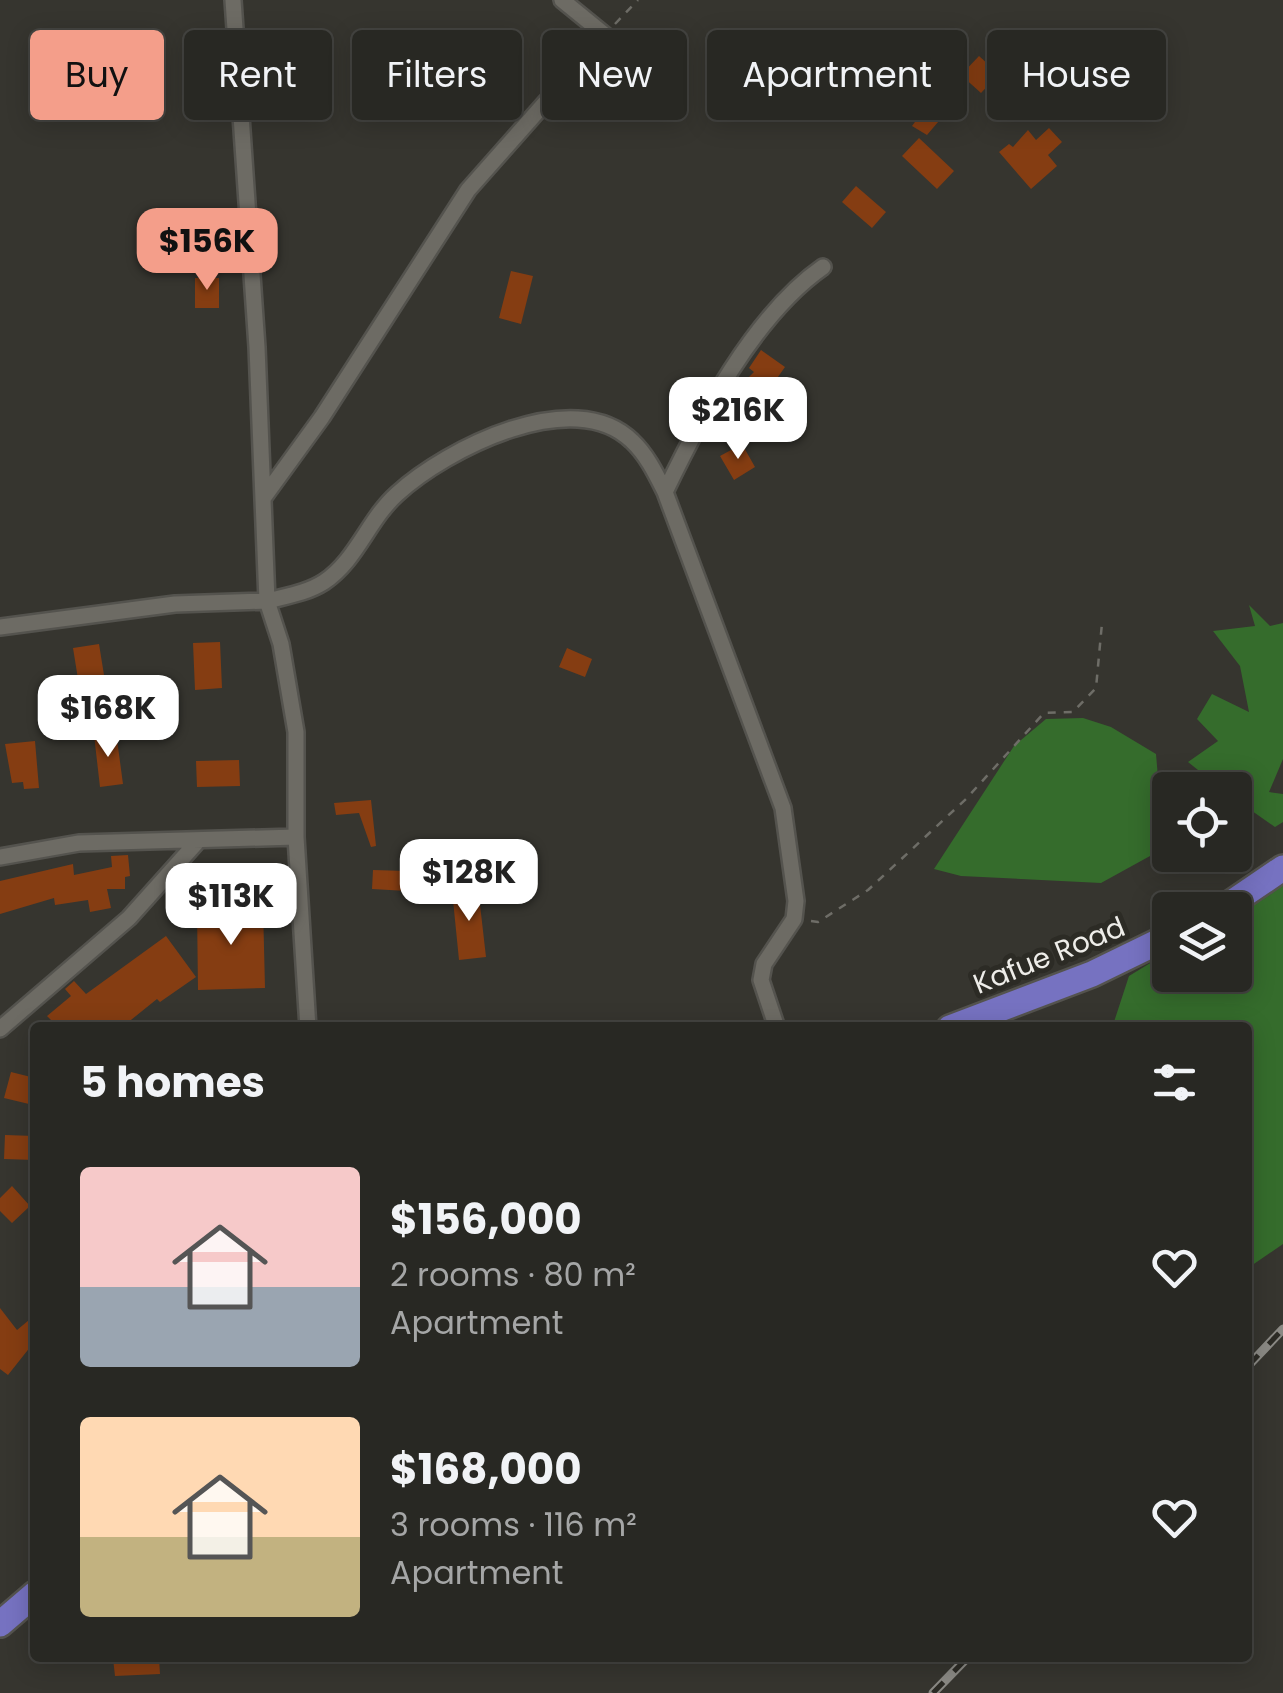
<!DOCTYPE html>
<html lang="en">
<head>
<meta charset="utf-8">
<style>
  body { margin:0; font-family:Poppins,sans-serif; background:#343430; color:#f1f3f6; height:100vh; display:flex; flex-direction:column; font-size:38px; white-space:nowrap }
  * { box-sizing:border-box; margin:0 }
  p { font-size:32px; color:#a5a6a6 }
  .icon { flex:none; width:55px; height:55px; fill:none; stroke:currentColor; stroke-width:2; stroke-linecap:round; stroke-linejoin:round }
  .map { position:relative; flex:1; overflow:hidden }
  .details { position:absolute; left:30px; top:1022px; width:1222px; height:640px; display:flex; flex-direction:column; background:#282823; border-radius:10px; box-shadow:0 5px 25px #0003,0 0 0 2px #444441 }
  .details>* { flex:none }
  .top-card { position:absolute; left:30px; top:30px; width:1225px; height:90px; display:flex; gap:20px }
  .fabs { position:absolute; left:1152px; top:772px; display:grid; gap:20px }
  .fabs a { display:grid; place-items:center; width:100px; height:100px; border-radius:10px; background:#282823; box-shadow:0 5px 25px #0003,0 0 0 2px #444441; font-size:50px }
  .price { position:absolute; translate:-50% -85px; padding:0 22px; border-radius:20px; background:#fff; color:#222; font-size:32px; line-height:65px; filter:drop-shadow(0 2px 5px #0008) }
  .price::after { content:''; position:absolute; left:50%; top:60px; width:30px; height:22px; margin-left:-15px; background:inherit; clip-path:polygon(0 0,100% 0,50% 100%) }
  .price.current { background:#f49e8a; color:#111 }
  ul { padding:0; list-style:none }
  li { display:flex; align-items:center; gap:30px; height:250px; padding:0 50px }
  li span { display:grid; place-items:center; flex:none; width:280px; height:200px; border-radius:10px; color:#555 }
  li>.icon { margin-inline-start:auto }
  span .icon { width:120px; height:120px; fill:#fffc; stroke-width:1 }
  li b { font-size:42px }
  h2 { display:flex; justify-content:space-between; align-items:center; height:120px; padding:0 50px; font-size:42px }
  .pill { padding:0 35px; border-radius:10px; background:#282823; box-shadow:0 5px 25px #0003,0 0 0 2px #444441; font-size:35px; line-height:90px }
  .pill.current { background:#f49e8a; color:#111 }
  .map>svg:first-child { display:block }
  .forest { fill:#356c2c }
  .building { fill:#853d12 }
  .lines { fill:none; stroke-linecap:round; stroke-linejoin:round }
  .minor-casing { stroke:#54534e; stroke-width:20 }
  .trunk-casing { stroke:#54534e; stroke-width:30 }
  .path { stroke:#6e6d67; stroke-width:2.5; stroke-dasharray:8 8; stroke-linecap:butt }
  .minor { stroke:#6d6b64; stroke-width:15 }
  .trunk { stroke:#7672c1; stroke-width:25 }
  .rail-casing { stroke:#8a8984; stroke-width:9 }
  .rail { stroke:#2c2b25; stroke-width:5; stroke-dasharray:15; stroke-linecap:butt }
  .labels { text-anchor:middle; stroke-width:10; stroke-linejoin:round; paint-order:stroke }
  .street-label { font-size:28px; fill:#eeede9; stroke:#2c2b25 }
</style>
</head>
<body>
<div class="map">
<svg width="1283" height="1693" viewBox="0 0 1283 1693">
  <rect width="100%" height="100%" fill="#36352f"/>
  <path class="forest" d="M1249 605 1270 626 1283 623V759L1269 792 1283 794V822L1275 827 1235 799V790H1223L1188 762 1218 741 1197 719 1212 694 1249 712 1240 666 1213 631 1255 626Z
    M1083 718 1111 727 1156 754 1160 801 1170 818V845L1101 883 961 876 934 869 1014 746 1046 719Z
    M1283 882V1244L1248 1268V1028H1112L1129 976 1170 951V975H1235V911Z"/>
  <path class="building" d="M979 56 999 74 981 93 961 75Z
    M940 88 956 101 927 135 912 126Z
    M1049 128 1062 142 1048 155 1057 166 1031 189 999 152 1009 144 1013 147 1028 130 1036 140Z
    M919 138 954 171 937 189 902 156Z
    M856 186 886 212 872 228 842 202Z
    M511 271 533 276 521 324 499 318Z
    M195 278H219V308H195Z
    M761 350 785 367 768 391 774 396 763 407 759 402 750 411 739 401 745 395 738 388 754 372 749 368Z
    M742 444 755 467 734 480 720 456Z
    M220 642 222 688 195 690 193 643Z
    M99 644 109 706 83 710 73 648Z
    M567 648 592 659 585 677 559 667Z
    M116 732 123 784 100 787 94 735Z
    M35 741 39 788 24 789 23 782 12 783 5 744Z
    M239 760 240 786 197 787 196 761Z
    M371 800 376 846 371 847 359 813 336 815 334 803Z
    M128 855 130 876 125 877V889H107L111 908 90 912 88 900 55 905 54 898 0 914V881L73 864 74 875 112 867 111 856Z
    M373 870 407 871V891L372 889Z
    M478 887 486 957 459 960 452 890Z
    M242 906H263L265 988 198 990 197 909Z
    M166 936 196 977 160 1002 157 999 121 1028H42L51 1020 47 1016 71 996 65 989 74 981 86 994Z
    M11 1072 35 1078 29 1104 4 1098Z
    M5 1135 35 1136V1160L4 1159Z
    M12 1186 30 1206 12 1223 0 1211V1198Z
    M0 1308 17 1330 35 1315V1341L8 1375 0 1369Z
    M113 1658H159L160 1674 115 1676Z"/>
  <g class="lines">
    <g class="minor-casing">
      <path id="minor" d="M233 0 257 347 267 601C286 596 307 593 324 582 357 560 368 520 397 494 446 449 574 384 632 441 647 455 656 474 665 492L783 808 796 901 794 919 764 964 761 980 777 1028
        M665 492C701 417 754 315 823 267
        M264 497 322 417 468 190 605 35 562 0
        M0 627 175 604 267 601 281 644 296 732V837L308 1028
        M0 857 79 843 296 837
        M0 1029 129 918 197 842"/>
    </g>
    <g class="trunk-casing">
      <path id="trunk" d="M1221 910 1283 868
        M950 1028 1092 974 1170 936
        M0 1624 35 1594"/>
    </g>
    <path class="path" d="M615 24 638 0
      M811 921 818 922 868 890 966 799 1044 713 1073 712 1096 688 1102 623"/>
    <use href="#minor" class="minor"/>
    <use href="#trunk" class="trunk"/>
    <g class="rail-casing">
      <path id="rail" d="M1248 1366 1283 1329
        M933 1693 967 1658"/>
    </g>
    <use href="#rail" class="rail"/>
  </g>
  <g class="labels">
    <g class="street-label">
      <text transform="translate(1049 955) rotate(-22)" y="10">Kafue Road</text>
    </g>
  </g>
</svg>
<div class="fabs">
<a><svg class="icon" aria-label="locate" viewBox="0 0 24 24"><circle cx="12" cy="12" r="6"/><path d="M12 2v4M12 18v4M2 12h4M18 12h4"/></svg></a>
<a><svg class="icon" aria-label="layers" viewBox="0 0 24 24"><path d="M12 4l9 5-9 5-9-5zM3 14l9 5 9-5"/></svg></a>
</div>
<b class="price current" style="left:207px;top:293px">$156K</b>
<b class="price" style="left:738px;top:462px">$216K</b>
<b class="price" style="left:108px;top:760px">$168K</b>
<b class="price" style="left:469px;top:924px">$128K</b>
<b class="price" style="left:231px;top:948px">$113K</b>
<div class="top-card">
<a class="pill current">Buy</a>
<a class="pill">Rent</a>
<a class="pill">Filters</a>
<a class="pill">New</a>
<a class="pill">Apartment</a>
<a class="pill">House</a>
</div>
<section class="details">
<h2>5 homes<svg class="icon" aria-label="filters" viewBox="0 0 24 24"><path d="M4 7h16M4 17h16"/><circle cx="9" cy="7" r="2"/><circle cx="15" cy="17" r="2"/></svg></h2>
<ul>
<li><span style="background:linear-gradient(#f6c9c9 60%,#9aa5b1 0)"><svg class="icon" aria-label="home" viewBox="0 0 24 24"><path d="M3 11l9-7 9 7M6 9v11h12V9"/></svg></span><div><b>$156,000</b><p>2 rooms · 80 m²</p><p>Apartment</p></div><svg class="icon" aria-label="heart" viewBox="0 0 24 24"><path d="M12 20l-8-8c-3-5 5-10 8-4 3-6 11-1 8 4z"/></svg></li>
<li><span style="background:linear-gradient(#ffd9b3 60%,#c2b280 0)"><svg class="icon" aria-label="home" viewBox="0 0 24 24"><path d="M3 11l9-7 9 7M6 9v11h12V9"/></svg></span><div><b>$168,000</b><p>3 rooms · 116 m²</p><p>Apartment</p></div><svg class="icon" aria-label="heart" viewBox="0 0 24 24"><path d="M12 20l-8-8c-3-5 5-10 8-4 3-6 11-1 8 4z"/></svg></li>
</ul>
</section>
</div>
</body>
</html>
